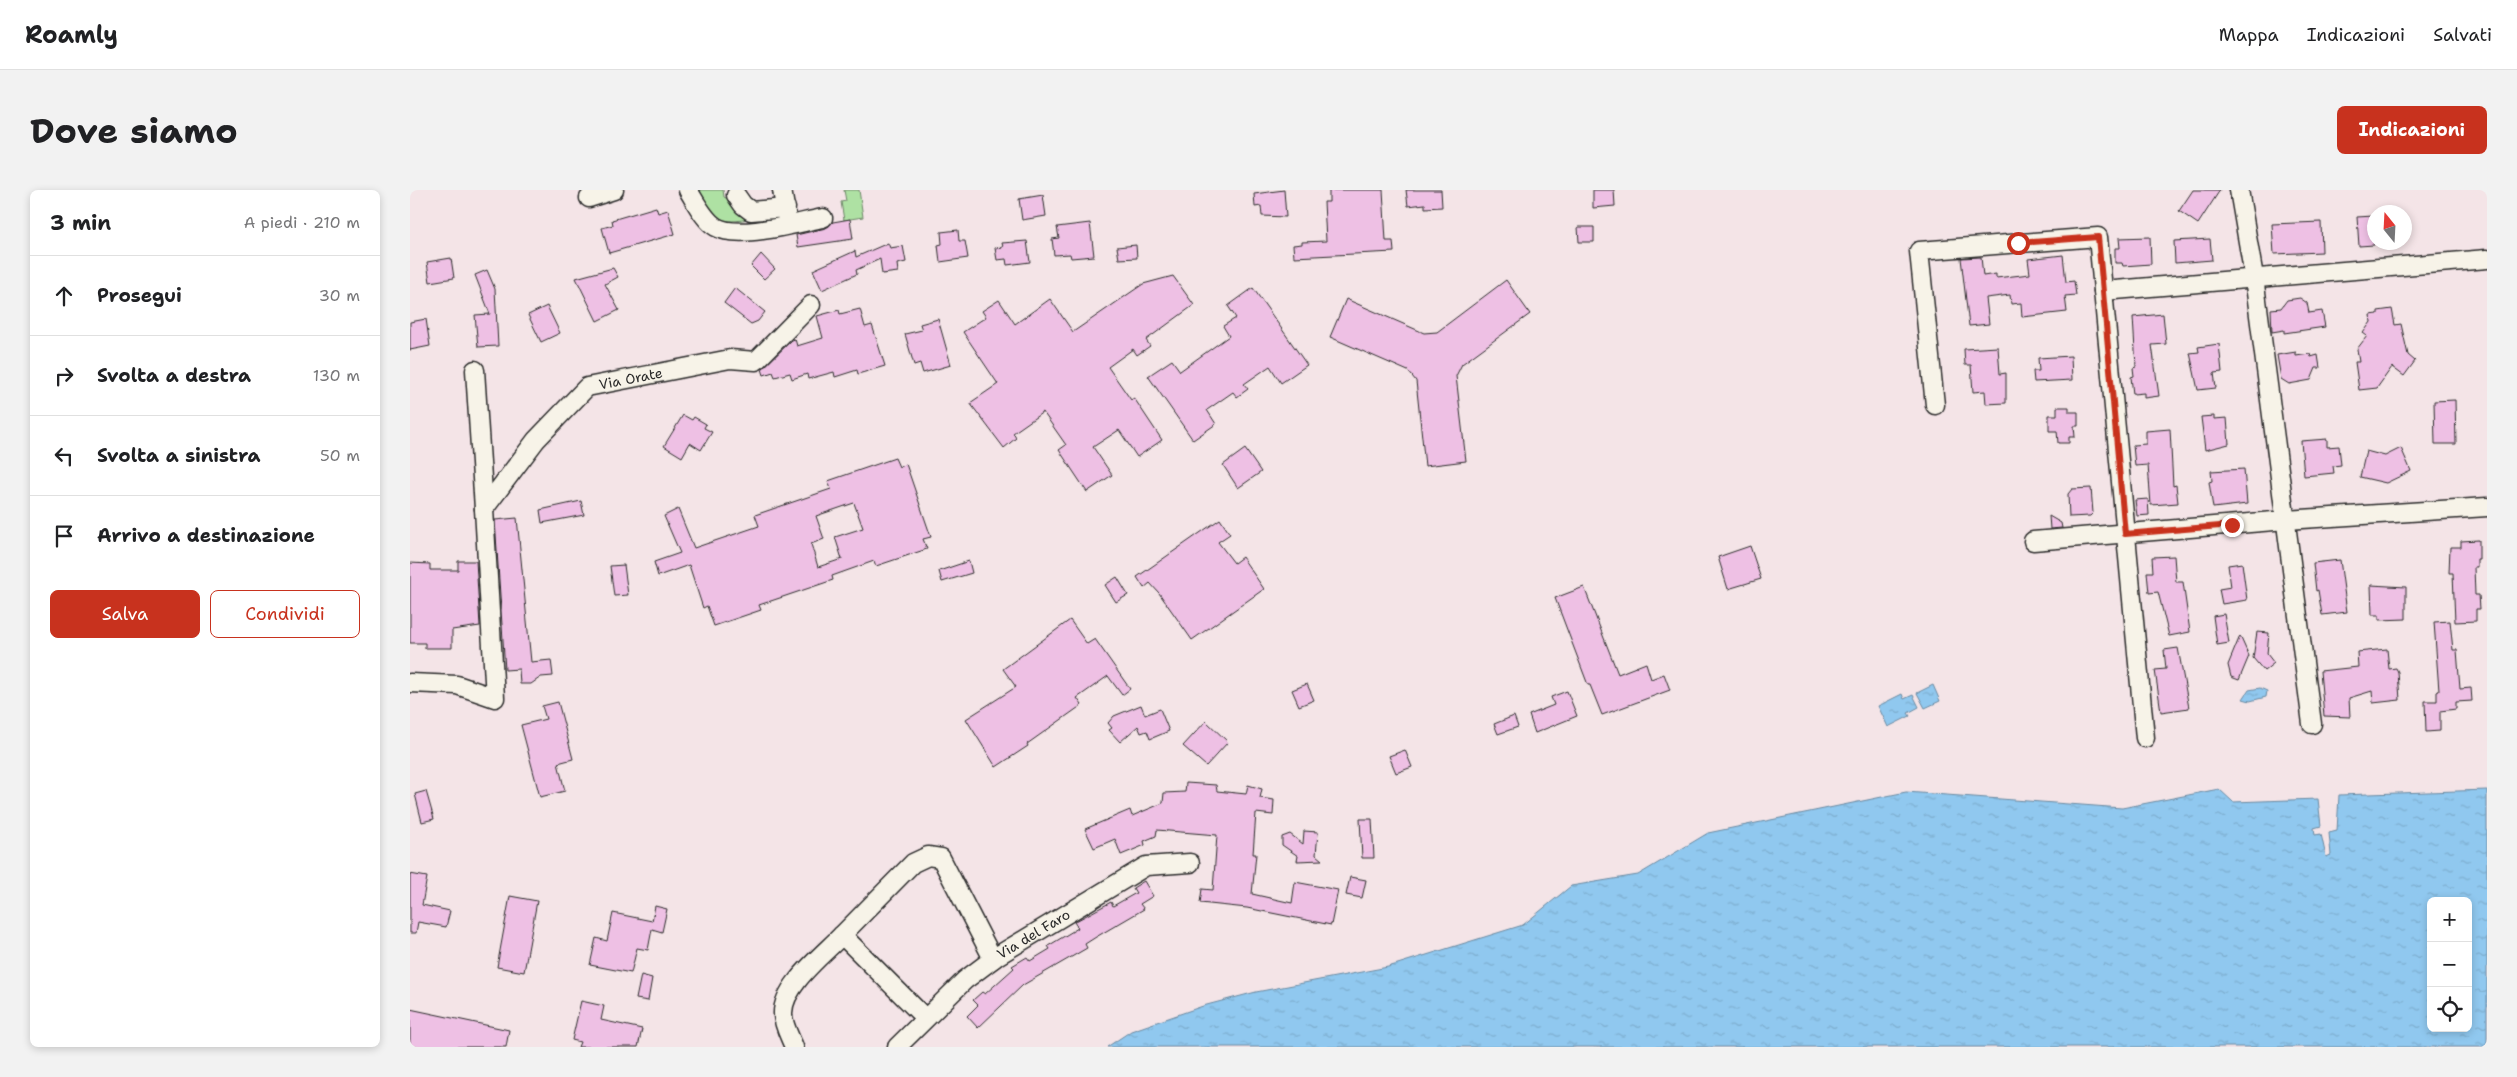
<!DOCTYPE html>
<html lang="it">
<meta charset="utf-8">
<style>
:root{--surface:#fff;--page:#f2f2f2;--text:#202124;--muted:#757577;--line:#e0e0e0;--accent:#c8321e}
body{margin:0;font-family:"Shantell Sans",sans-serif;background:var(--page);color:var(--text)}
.controls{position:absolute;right:15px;bottom:15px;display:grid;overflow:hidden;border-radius:8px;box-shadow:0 2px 8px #0003}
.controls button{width:45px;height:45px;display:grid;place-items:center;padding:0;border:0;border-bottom:1px solid var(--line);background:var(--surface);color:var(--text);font:25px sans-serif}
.compass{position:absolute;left:1957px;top:15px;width:45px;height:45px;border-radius:50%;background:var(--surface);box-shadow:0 2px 8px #0003;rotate:342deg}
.stop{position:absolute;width:15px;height:15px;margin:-11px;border:4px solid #c8321e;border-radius:50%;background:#fff}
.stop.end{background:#c8321e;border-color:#fff;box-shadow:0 1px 5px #0008}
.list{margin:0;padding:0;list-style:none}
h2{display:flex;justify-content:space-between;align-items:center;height:65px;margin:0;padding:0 20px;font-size:21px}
h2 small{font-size:16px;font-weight:400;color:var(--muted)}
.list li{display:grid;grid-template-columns:32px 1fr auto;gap:15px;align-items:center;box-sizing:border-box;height:80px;padding:0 20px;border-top:1px solid var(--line)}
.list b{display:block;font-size:19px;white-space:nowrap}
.list em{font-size:16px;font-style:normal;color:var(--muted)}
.actions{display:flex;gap:10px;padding:15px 20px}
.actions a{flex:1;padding:11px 0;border:1px solid var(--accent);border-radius:8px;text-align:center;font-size:18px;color:var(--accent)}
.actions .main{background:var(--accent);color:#fff}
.icon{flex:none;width:28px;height:28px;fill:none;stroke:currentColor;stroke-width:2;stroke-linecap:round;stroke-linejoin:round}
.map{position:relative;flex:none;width:2077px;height:857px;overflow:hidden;border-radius:8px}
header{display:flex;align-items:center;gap:30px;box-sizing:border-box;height:70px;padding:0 25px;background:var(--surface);border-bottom:1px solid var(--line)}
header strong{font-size:24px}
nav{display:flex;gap:28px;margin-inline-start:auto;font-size:18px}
.intro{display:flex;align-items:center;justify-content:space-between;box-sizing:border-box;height:120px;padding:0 30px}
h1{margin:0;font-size:35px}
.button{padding:12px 22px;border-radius:8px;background:var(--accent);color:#fff;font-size:18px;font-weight:700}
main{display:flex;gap:30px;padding:0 30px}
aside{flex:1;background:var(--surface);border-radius:8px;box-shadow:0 2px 8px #0003}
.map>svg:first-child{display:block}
.green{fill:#aee1a3;stroke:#6c8667}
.water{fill:url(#water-ripples);stroke:#6889a1;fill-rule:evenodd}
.building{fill:#eec0e4;stroke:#2b2b2b;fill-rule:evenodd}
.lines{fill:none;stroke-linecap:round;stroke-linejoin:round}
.minor-casing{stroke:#2b2b2b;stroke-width:21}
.minor{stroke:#f7f3e8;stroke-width:18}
.route{stroke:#c8321e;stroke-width:6}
.labels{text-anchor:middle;stroke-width:4.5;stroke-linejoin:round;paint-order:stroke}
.street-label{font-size:14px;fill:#2b2b2b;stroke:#f7f3e8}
</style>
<header>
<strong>Roamly</strong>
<nav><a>Mappa</a><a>Indicazioni</a><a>Salvati</a></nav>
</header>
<div class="intro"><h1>Dove siamo</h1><a class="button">Indicazioni</a></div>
<main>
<aside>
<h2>3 min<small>A piedi · 210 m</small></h2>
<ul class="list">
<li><svg class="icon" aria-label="ahead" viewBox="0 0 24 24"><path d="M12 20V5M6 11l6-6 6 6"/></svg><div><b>Prosegui</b></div><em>30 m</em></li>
<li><svg class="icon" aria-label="right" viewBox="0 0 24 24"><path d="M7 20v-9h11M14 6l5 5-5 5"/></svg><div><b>Svolta a destra</b></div><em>130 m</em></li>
<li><svg class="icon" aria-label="left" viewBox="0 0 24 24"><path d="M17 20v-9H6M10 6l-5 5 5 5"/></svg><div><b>Svolta a sinistra</b></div><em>50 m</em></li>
<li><svg class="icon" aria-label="arrive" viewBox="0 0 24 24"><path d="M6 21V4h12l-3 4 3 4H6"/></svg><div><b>Arrivo a destinazione</b></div></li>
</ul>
<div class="actions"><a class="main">Salva</a><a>Condividi</a></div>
</aside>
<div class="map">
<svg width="2077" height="857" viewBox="0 0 2077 857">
<defs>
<pattern id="water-ripples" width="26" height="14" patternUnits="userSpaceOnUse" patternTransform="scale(1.25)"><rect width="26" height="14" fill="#90c8ef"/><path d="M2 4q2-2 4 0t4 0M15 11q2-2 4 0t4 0" fill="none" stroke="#7caccd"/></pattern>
</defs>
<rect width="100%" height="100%" fill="#f4e4e7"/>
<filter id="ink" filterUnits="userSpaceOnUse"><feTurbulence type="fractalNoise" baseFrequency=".02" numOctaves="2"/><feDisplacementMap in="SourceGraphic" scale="10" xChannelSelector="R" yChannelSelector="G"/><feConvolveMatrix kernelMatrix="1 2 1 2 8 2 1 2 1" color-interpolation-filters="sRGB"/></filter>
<g filter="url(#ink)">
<g class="green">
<path d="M287,0H313L314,7L327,14L343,28C307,36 306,28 287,0Z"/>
<polygon points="434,0 449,0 453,27 434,30 431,12 436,11"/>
</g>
<g class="water">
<polygon points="1523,495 1530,511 1515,518 1507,503"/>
<polygon points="1850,498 1857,501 1856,507 1840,511 1833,509 1839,500"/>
<polygon points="1492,504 1494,509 1503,505 1509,517 1498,523 1500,526 1478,537 1468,516"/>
<path d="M1809,599L1823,612L1908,609L1911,636L1904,638L1905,645L1911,644L1916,667L1921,665L1919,643L1927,641L1929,605L2077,600V857H697L721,841L793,816L846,802L978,777L1113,735L1161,696L1228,685L1298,643L1496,602L1712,618ZM2021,711H2058V838H2021Z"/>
</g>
<g class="building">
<polygon points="874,0 876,27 852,26 851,16 845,17 844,4"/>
<polygon points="919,0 973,0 976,51 983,51 984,62 884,67 883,55 892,54 892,52 916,51 914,12 919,12"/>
<polygon points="996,0 1031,0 1032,17 1015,18 1015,14 998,16"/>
<polygon points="1183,0 1204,0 1205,16 1183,18"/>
<polygon points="1783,0 1810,0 1788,34 1769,21"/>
<polygon points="633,5 636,26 612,30 609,9"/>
<polygon points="246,17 248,23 258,20 265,44 199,63 192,38 203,35 202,30"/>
<polygon points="1964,26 1964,55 1949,56 1947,27"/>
<polygon points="440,29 443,49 388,57 386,45 416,38 423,32"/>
<polygon points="1911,32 1912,62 1864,64 1862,34"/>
<polygon points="680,33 684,66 661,68 660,64 644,65 642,49 649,48 647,37"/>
<polygon points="1168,37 1184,37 1184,52 1169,52"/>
<polygon points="548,40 549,51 555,51 558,68 530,72 528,55 532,54 531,42"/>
<polygon points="1740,47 1741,74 1713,76 1712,73 1705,73 1705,58 1710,58 1709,48"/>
<polygon points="1800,49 1802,70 1765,73 1764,51"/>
<polygon points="617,51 620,72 597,75 596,69 587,70 585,58 593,57 592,53"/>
<polygon points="478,53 480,58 493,56 496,72 487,74 488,82 472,84 470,69 446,80 447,84 412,100 403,80 445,61 446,67"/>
<polygon points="726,55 727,68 709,69 707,57"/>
<polygon points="351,64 365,79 354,89 341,76"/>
<polygon points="1653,65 1656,92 1664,91 1666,105 1655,106 1657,122 1612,127 1611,113 1601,114 1600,105 1576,108 1579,134 1559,136 1551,68 1571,67 1573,86 1586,84 1586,88 1620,84 1618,69"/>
<polygon points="41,68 44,88 20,92 17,72"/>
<polygon points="203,78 208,87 195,94 209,120 187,131 166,88"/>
<polygon points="77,80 85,99 88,156 68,157 65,125 80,124 65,85"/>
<polygon points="763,86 784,115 736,150 740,156 727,165 723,159 698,177 721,210 724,208 752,250 727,267 709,240 683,257 702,285 677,302 649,260 656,255 633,222 603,243 606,248 594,258 560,213 588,194 553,142 576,127 572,121 589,110 605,134 640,109 663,142 733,94"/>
<polygon points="1096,90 1120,124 1052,174 1046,186 1056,271 1015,276 1006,191 998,181 920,147 936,109 1014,143 1027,142"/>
<polygon points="325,98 355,122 348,131 341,134 314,113"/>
<polygon points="843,98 897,175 871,193 860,176 834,194 838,199 827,207 823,202 797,220 806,234 783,250 738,186 762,170 770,181 819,146 813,136 826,128 818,116"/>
<polygon points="1890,108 1897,113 1899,123 1912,121 1915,137 1874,143 1874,140 1862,142 1861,119 1871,118 1877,110"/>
<polygon points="137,116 150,143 131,152 118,125"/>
<polygon points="450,119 455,137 462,135 475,176 448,184 447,180 425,187 424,182 398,189 397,184 382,189 380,183 365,187 363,182 354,185 352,179 382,150 385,149 387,156 413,148 407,126 429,120 430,124"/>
<polygon points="1982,119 1985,135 1991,134 1998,165 2005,171 1994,186 1982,177 1967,198 1949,200 1945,172 1949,172 1947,159 1957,146 1953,143 1961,132 1960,125 1968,124 1968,121"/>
<polygon points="1753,124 1756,154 1742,155 1749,206 1734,208 1734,203 1723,204 1721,187 1724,186 1723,178 1726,177 1723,127"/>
<polygon points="16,129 20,156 0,160 0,132"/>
<polygon points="528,129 541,175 513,183 510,173 504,175 495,144 512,140 510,134"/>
<polygon points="1809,154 1812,182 1804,183 1806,198 1788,200 1780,163 1789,162 1788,157"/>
<polygon points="1588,157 1590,184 1596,183 1596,213 1576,214 1575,201 1563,202 1561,175 1555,175 1554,159"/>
<polygon points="1886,162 1886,166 1900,164 1901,167 1908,165 1910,178 1906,178 1901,190 1879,194 1871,189 1867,165"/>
<polygon points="1661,166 1662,190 1624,192 1623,181 1629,181 1628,168"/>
<polygon points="2045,210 2046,254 2025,254 2024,211"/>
<polygon points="1647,217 1659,217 1659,222 1668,222 1668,236 1664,236 1665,247 1659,247 1659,253 1648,253 1647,241 1639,241 1639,225 1647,225"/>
<polygon points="273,225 282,230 284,227 296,234 294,238 302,242 291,260 280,253 272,267 254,256"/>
<polygon points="1804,226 1804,229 1817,228 1819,254 1795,260 1791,227"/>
<polygon points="1760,239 1763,296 1766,295 1768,313 1741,315 1738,275 1725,276 1723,255 1736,254 1736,241"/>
<polygon points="1917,249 1917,257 1929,256 1931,275 1923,276 1924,283 1894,286 1891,251"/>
<polygon points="1991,258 2001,281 1976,293 1950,287 1956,261 1975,266"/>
<polygon points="835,259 851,282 828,298 813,275"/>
<path d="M485,268L489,277L496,274L521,347L513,349L517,359L466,376L464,371L422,386L423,390L349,415L351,420L304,436L297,416L293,418L279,375L248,386L244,372L270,363L254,326L268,319L284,358L349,336L345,325L421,299L418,291ZM444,313L453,338L425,347L432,369L408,377L401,354L414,349L406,326Z"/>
<polygon points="1834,279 1837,314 1803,318 1799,292 1802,291 1801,281"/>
<polygon points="1681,298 1683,323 1680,326 1659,327 1658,304 1662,299"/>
<polygon points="1738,309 1739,325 1727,326 1725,310"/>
<polygon points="171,311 174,325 132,333 130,320"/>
<polygon points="1639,326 1651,333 1652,338 1640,339"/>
<polygon points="107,328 121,472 141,470 143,486 131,487 121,494 110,494 109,479 95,480 85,330"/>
<polygon points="810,329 820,344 808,352 824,373 832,367 854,399 782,450 749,403 740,393 734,398 727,387"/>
<polygon points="2069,350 2069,369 2067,369 2067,377 2064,377 2065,405 2069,405 2070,419 2066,419 2066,431 2045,432 2043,383 2039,383 2040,357 2051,357 2051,351"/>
<polygon points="1340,356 1351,389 1318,399 1308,367"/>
<polygon points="1764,366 1766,392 1773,392 1780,442 1759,446 1748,402 1739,403 1737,382 1743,382 1742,367"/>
<polygon points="1930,370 1937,422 1912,425 1908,400 1906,401 1903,373"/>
<polygon points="48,371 66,371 70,436 42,440 42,458 15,458 15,453 0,453 0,373 20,374 20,380 48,380"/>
<polygon points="559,371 562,383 532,392 529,381"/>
<polygon points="1832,373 1837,410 1812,414 1809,399 1821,397 1818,375"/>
<polygon points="214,375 218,405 204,406 200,376"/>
<polygon points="707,387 718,405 706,412 695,395"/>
<polygon points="1961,395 1996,397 1996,429 1969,430 1969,425 1962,425"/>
<polygon points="1174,397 1208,484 1236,473 1241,489 1254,484 1260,500 1192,525 1180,495 1178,495 1145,408"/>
<polygon points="1814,424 1819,453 1807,455 1803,426"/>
<polygon points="660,430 677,454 685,449 720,499 712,505 698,486 667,508 672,515 617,554 618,556 586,577 556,529 606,497 593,479"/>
<polygon points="2040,431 2043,460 2047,460 2050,499 2061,498 2062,511 2046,512 2046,519 2030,521 2030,541 2016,542 2015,511 2027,511 2027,502 2029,501 2024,432"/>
<polygon points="1847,442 1859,443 1857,464 1864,473 1854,481 1843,468"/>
<polygon points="1830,446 1839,466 1829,490 1821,487 1818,475"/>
<polygon points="1768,458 1779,518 1751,522 1745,480 1756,479 1754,460"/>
<polygon points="1977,459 1979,479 1986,478 1988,482 1990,510 1963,513 1962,501 1939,508 1940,527 1914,526 1910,481 1948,477 1947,462"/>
<polygon points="897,494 904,510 889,516 882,500"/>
<polygon points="1157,501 1167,526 1125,543 1119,525 1144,515 1141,507"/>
<polygon points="148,512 163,569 148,573 155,601 130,607 111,535 136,529 132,516"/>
<polygon points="731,515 735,525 750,519 759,541 740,549 737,541 731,543 728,536 710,552 699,540 702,538 698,533 704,526"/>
<polygon points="1104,526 1108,537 1088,544 1084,534"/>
<polygon points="796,531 818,552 796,576 773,556"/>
<polygon points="995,560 1002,577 986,583 979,566"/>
<polygon points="776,593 806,595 807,601 836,604 838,595 852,599 850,608 864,610 863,625 846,623 843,664 846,664 842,704 882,713 885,692 928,700 921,735 837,718 790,713 792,699 803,700 807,645 747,640 746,646 734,651 735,655 711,665 705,649 684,658 675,639 720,620 722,626 753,613 754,603 775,602"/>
<polygon points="16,601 24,629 12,632 5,604"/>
<polygon points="950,629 962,629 964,668 952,668"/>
<polygon points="894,641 908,642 906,665 912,670 887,671 888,666 872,655 872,647 880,644 893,654"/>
<polygon points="0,684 17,687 12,715 40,721 36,737 8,732 6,743 0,743"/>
<polygon points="940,687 956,690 952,708 936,705"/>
<polygon points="734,691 743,706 730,714 734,719 686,747 675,754 677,758 613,795 568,838 557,826 568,815 563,810 572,802 575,804 604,778 602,776 617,767 620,771 640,759 638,756 668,738 664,732 701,712 703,716 726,703 723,698"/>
<polygon points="100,706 127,711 114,782 87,777"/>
<polygon points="245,716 257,719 252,742 242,739 238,760 227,758 221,783 180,775 186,748 197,751 203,723 242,731"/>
<polygon points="231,785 242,788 238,811 226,809"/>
<polygon points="171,811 194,816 191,830 232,839 228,857 168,857 170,852 162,850"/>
<polygon points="0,819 99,840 96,857 0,857"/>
</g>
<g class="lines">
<g class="minor-casing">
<g id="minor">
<path d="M278,0C285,11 294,30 306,37C329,50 386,33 413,28"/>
<polyline points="372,0 377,29"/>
<polyline points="1829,0 1844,87 1902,534"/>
<polyline points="326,5 333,15 341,21 376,18"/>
<polyline points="179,8 204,0"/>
<polyline points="1693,101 2077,69"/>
<polyline points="65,180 74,319"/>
<polyline points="1525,215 1509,61 1688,47 1735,548"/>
<polyline points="1623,351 1876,330 2077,317"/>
<path id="s1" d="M0,493L47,495L85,508L74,319L126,250L177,197L320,169L346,171L401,115"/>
<polyline points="515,828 432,745 503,673 518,666 531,668 583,769"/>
<path d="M384,857C380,847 373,835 373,824C372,796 414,764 432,745"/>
<path id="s2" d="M487,857L555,790L587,766L736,676L780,673"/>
</g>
</g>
<use href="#minor" class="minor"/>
</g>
</g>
<g class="lines" filter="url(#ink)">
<polyline class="route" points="1608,53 1688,47 1715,344 1822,335"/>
</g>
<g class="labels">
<g class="street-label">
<text dy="5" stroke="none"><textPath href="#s1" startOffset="481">Via Orate</textPath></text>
<text dy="5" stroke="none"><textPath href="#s2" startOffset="178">Via del Faro</textPath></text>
</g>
</g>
</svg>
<div class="controls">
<button>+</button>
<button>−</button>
<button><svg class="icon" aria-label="locate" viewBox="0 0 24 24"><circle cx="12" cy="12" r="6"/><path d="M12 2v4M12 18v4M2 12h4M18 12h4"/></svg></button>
</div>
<svg class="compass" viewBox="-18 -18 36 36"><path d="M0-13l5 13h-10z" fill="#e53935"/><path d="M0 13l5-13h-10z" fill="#757577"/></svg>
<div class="stop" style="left:1608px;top:53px"></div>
<div class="stop end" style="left:1822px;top:335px"></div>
</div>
</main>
